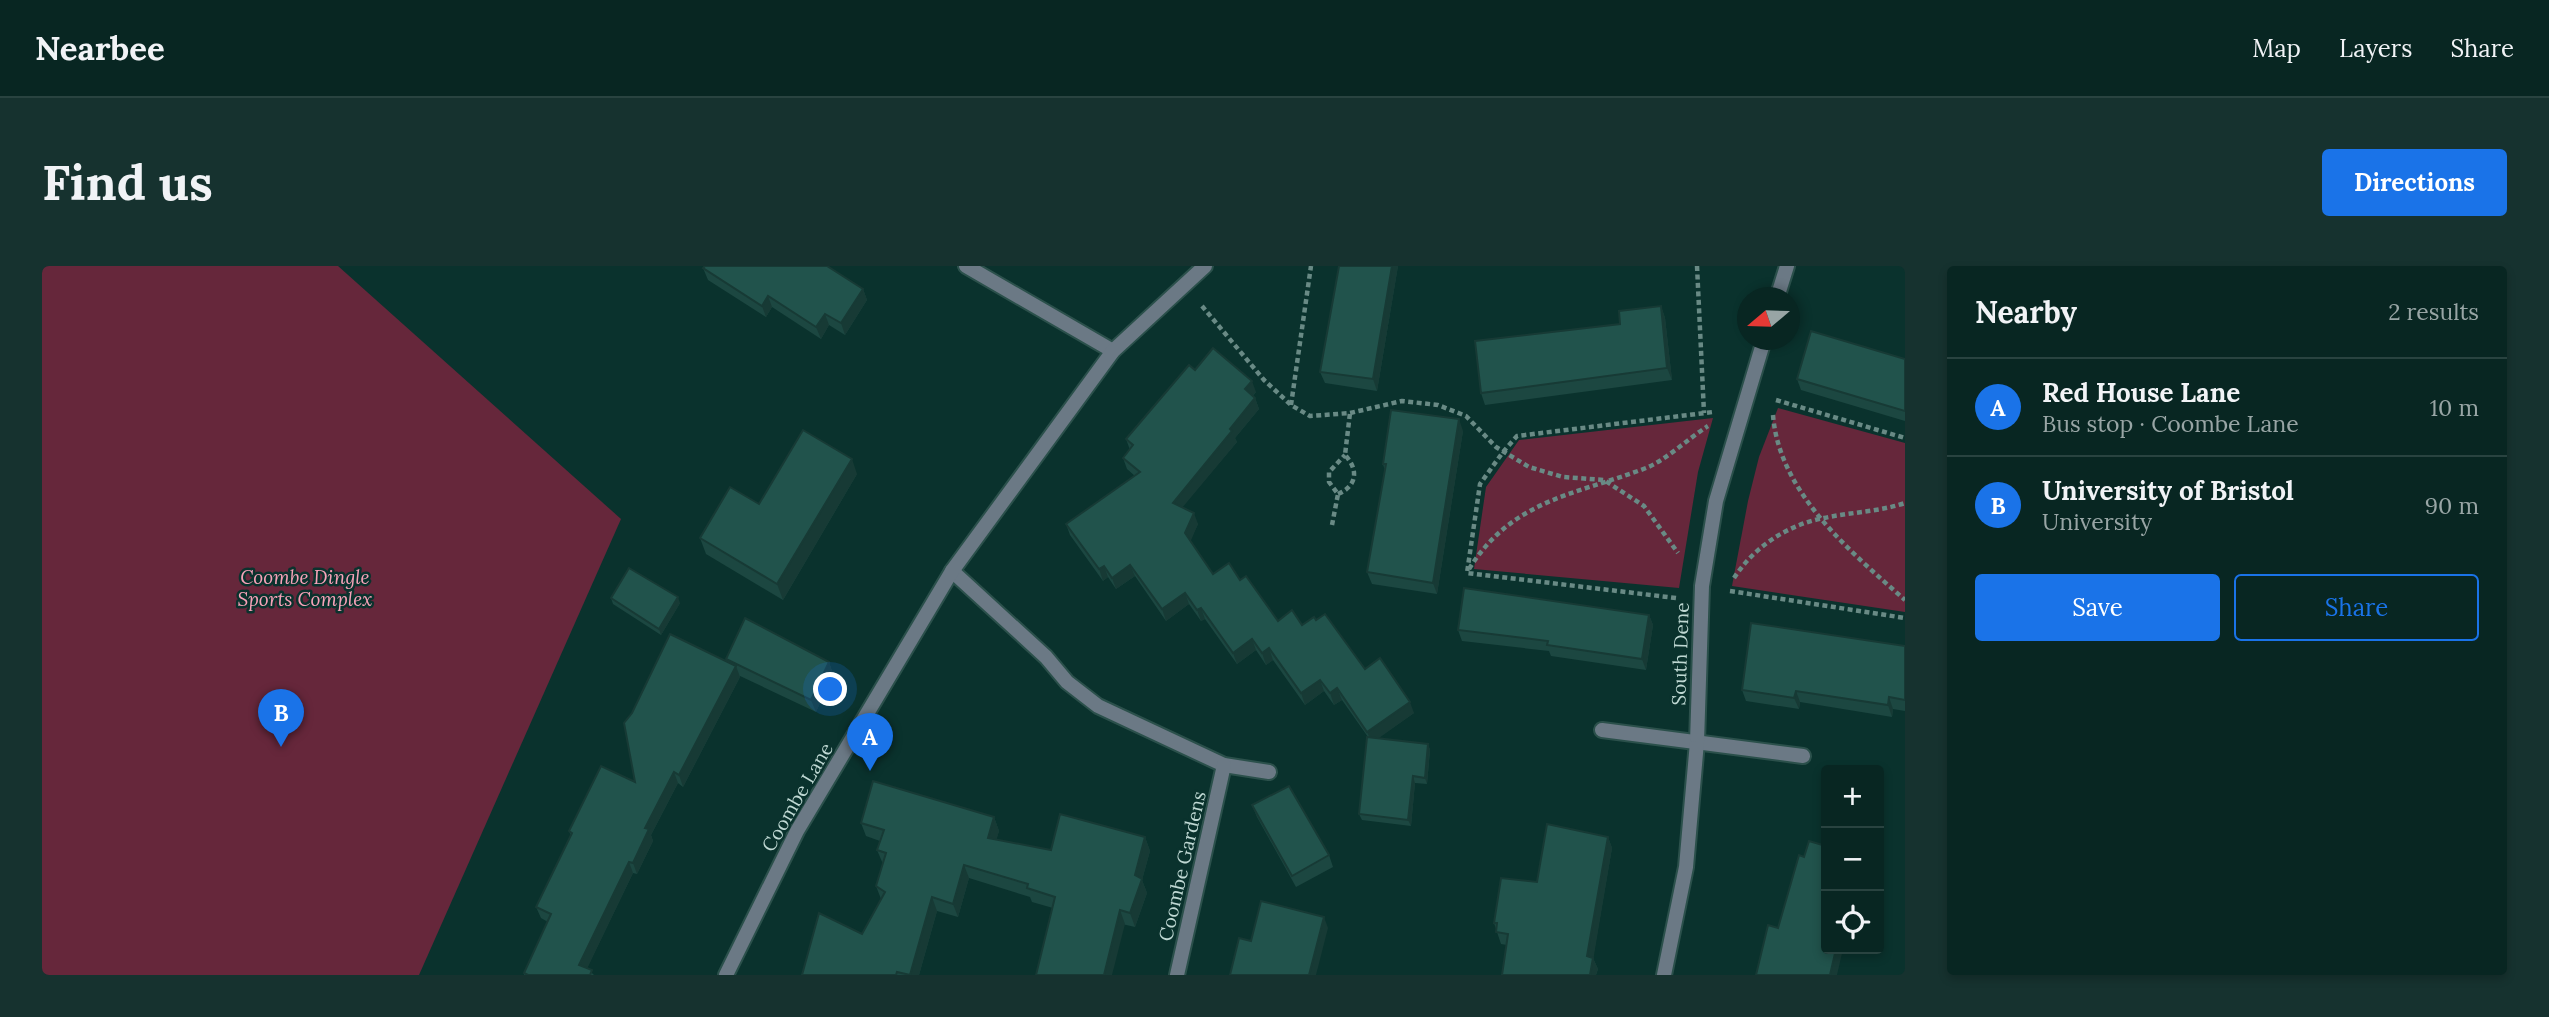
<!DOCTYPE html>
<meta charset="utf-8">
<style>
:root{--surface:#082622;--page:#16322f;--text:#f1f3f6;--muted:#98a5a5;--line:#294340;--accent:#1a73e8}
body{margin:0;font-family:Lora,serif;background:var(--page);color:var(--text)}
.controls{position:absolute;right:21px;bottom:21px;display:grid;overflow:hidden;border-radius:7px;box-shadow:0 4px 10px #0003}
.controls button{width:63px;height:63px;display:grid;place-items:center;padding:0;border:0;border-bottom:2px solid var(--line);background:var(--surface);color:var(--text);font:35px sans-serif}
.compass{position:absolute;left:1695px;top:21px;width:63px;height:63px;border-radius:50%;background:var(--surface);box-shadow:0 4px 10px #0003;rotate:251deg}
.you{position:absolute;left:789px;top:424px;width:24px;height:24px;margin:-18px;border:5px solid #fff;border-radius:50%;background:#1a73e8;box-shadow:0 0 0 10px #1a73e833}
.badge{display:grid;place-items:center;width:46px;height:46px;border-radius:50%;background:var(--accent);color:#fff;font-size:23px;font-weight:700}
.pin{position:absolute;translate:-50% -58px;filter:drop-shadow(0 2px 4px #0008)}
.pin::after{content:'';position:absolute;top:37px;width:24px;height:21px;background:inherit;clip-path:polygon(0 0,100% 0,50% 100%)}
.list{margin:0;padding:0;list-style:none}
h2{display:flex;justify-content:space-between;align-items:center;height:91px;margin:0;padding:0 28px;font-size:30px}
h2 small{font-size:23px;font-weight:400;color:var(--muted)}
.list li{display:grid;grid-template-columns:46px 1fr auto;gap:21px;align-items:center;box-sizing:border-box;height:98px;padding:0 28px;border-top:2px solid var(--line)}
.list b{display:block;font-size:26px;white-space:nowrap}
.list p{margin:0;font-size:23px;white-space:nowrap;color:var(--muted)}
.list em{font-size:23px;font-style:normal;color:var(--muted)}
.actions{display:flex;gap:14px;padding:21px 28px}
.actions a{flex:1;padding:16px 0;border:2px solid var(--accent);border-radius:7px;text-align:center;font-size:24px;color:var(--accent)}
.actions .main{background:var(--accent);color:#fff}
.icon{flex:none;width:38px;height:38px;fill:none;stroke:currentColor;stroke-width:2;stroke-linecap:round;stroke-linejoin:round}
.map{position:relative;flex:none;width:1863px;height:709px;overflow:hidden;border-radius:7px}
header{display:flex;align-items:center;gap:42px;box-sizing:border-box;height:98px;padding:0 35px;background:var(--surface);border-bottom:2px solid var(--line)}
header strong{font-size:33px}
nav{display:flex;gap:38px;margin-inline-start:auto;font-size:24px}
.intro{display:flex;align-items:center;justify-content:space-between;box-sizing:border-box;height:168px;padding:0 42px}
h1{margin:0;font-size:49px}
.button{padding:18px 32px;border-radius:7px;background:var(--accent);color:#fff;font-size:24px;font-weight:700}
main{display:flex;gap:42px;padding:0 42px}
aside{flex:1;background:var(--surface);border-radius:7px;box-shadow:0 4px 10px #0003}
.map>svg:first-child{display:block}
.green{fill:#66273b}
.lines{fill:none;stroke-linecap:round;stroke-linejoin:round}
.service-casing{stroke:#2b504b;stroke-width:18}
.minor-casing{stroke:#2b504b;stroke-width:18}
.tertiary-casing{stroke:#2b504b;stroke-width:18}
.path{stroke:#698a85;stroke-width:4.5;stroke-dasharray:5 3.5;stroke-linecap:butt}
.service{stroke:#6b7985;stroke-width:14}
.minor{stroke:#6b7985;stroke-width:14}
.tertiary{stroke:#6b7985;stroke-width:14}
.wall{fill:#1c4741}
.shaded-wall{fill:#173a35}
.building{fill:#21534c;stroke:#173a35;stroke-width:2}
.labels{text-anchor:middle;stroke-width:5;stroke-linejoin:round;paint-order:stroke}
.park-label{font-size:19px;font-style:italic;fill:#f8a2b9;stroke:#0a322d}
.street-label{font-size:19px;fill:#bfd8d3;stroke:#0a322d}
</style>
<header>
<strong>Nearbee</strong>
<nav><a>Map</a><a>Layers</a><a>Share</a></nav>
</header>
<div class="intro"><h1>Find us</h1><a class="button">Directions</a></div>
<main>
<div class="map">
<svg width="1863" height="709" viewBox="0 0 1863 709">
<rect width="100%" height="100%" fill="#0a322d"/>
<g class="green">
<polygon points="0,0 296,0 579,253 377,709 0,709"/>
<polygon points="1736,142 1863,177 1863,346 1690,320 1706,235 1717,191"/>
<polygon points="1671,152 1656,206 1637,322 1432,303 1444,221 1477,174"/>
</g>
<g class="lines">
<g class="service-casing">
<polyline id="service" points="1560,464 1761,490"/>
</g>
<g class="minor-casing">
<g id="minor">
<polyline points="924,0 1071,85"/>
<polyline points="1735,32 1745,0"/>
<polyline points="910,305 1004,391 1025,416 1056,440 1182,499 1227,506"/>
<polyline points="1135,709 1182,499"/>
<polyline points="1622,709 1644,601 1655,476 1660,320 1674,235 1722,74"/>
</g>
</g>
<g class="tertiary-casing">
<polyline id="tertiary" points="684,709 755,565 910,305 1071,85 1163,0"/>
</g>
<g class="path">
<polyline points="1655,0 1662,147"/>
<polyline points="1160,40 1222,114 1249,139 1268,150 1308,147 1360,135 1396,139 1424,150 1454,181 1487,201 1521,211 1562,214 1602,240 1636,287"/>
<polyline points="1734,134 1863,172"/>
<polyline points="1249,139 1269,0"/>
<path d="M1731,149C1737,227 1809,286 1863,334"/>
<path d="M1296,228C1315,220 1317,204 1303,189L1308,147"/>
<polyline points="1290,259 1296,228 1287,216 1287,206 1303,189"/>
<path d="M1427,303C1471,233 1533,229 1604,202C1624,194 1647,172 1666,160"/>
<path d="M1692,312C1712,281 1745,259 1782,252C1809,246 1836,246 1863,237"/>
<polyline points="1688,325 1863,352"/>
<polyline points="1634,332 1425,307 1438,218 1461,186 1475,170 1671,146"/>
</g>
<use href="#service" class="service"/>
<use href="#minor" class="minor"/>
<use href="#tertiary" class="tertiary"/>
</g>
<g class="wall">
<polygon points="1297,0 1356,0 1335,125 1283,117 1278,106"/>
<polygon points="661,2 821,23 825,34 803,69 787,59 779,73 730,41 724,51 666,14"/>
<polygon points="1619,40 1623,52 1630,114 1443,139 1439,127 1578,58"/>
<polygon points="1863,93 1863,155 1759,124 1755,113"/>
<polygon points="1153,104 1214,126 1211,130 1213,132 1217,143 1193,172 1195,176 1140,241 1156,258 1148,275 1171,308 1198,314 1236,355 1260,359 1274,354 1323,403 1372,447 1336,472 1386,478 1388,484 1385,518 1373,517 1369,560 1320,554 1317,548 1326,471 1300,434 1292,439 1282,425 1263,439 1231,394 1224,399 1214,384 1195,398 1163,353 1159,355 1147,338 1124,355 1093,310 1074,323 1066,311 1061,315 1028,269 1024,258 1093,210 1085,203 1081,192 1088,184 1084,173"/>
<polygon points="1421,165 1395,328 1330,318 1325,306 1343,205 1341,198"/>
<polygon points="815,208 741,334 664,288 658,272"/>
<polygon points="569,332 638,337 619,369 571,338"/>
<polygon points="1607,349 1611,359 1604,404 1509,390 1507,385 1420,375 1416,364"/>
<polygon points="1863,380 1863,445 1851,443 1850,451 1758,436 1757,443 1704,435 1700,424"/>
<polygon points="684,393 787,396 791,408 774,446 698,410 698,411 641,521 636,517 609,569 611,575 595,608 591,607 545,702 552,709 482,709 482,707 506,656 499,652 494,641 529,570 527,565 593,516 684,395"/>
<polygon points="1210,539 1287,589 1291,601 1254,621 1215,551"/>
<polygon points="952,551 957,565 954,574 1009,584 1103,571 1108,585 1100,614 1105,627 1093,661 1011,642 990,636 988,631 927,612 916,651 895,645 877,709 760,709 820,668 839,633 834,620 841,598 835,584 838,575 824,570 819,557"/>
<polygon points="1566,571 1570,582 1551,692 1556,703 1554,709 1460,709 1465,679 1459,678 1452,657 1495,616"/>
</g>
<g class="shaded-wall">
<polygon points="1350,0 1356,0 1335,125 1331,113"/>
<polygon points="821,23 825,34 803,69 799,57"/>
<polygon points="726,30 730,41 724,51 720,40"/>
<polygon points="1619,40 1623,52 1630,114 1625,102"/>
<polygon points="783,48 787,59 779,73 774,61"/>
<polygon points="1210,115 1214,126 1207,134 1203,123"/>
<polygon points="1213,132 1217,143 1193,172 1195,176 1135,248 1131,237 1188,163"/>
<polygon points="1417,153 1421,165 1395,328 1391,317"/>
<polygon points="810,193 815,208 741,334 735,318"/>
<polygon points="1152,247 1156,258 1147,279 1143,267"/>
<polygon points="1088,299 1093,310 1074,323 1070,312"/>
<polygon points="1062,300 1066,311 1061,315 1057,303"/>
<polygon points="1143,327 1147,338 1124,355 1120,343"/>
<polygon points="636,331 638,337 619,369 617,363"/>
<polygon points="1159,342 1163,353 1159,355 1155,344"/>
<polygon points="1607,349 1611,359 1604,404 1600,393"/>
<polygon points="1210,373 1214,384 1195,398 1191,387"/>
<polygon points="1227,382 1231,394 1224,399 1220,387"/>
<polygon points="787,396 791,408 774,446 769,434"/>
<polygon points="694,400 698,411 641,521 637,509"/>
<polygon points="1278,414 1282,425 1263,439 1259,427"/>
<polygon points="1295,422 1300,434 1292,439 1288,427"/>
<polygon points="1754,425 1758,436 1757,443 1752,432"/>
<polygon points="1847,431 1851,443 1850,451 1846,439"/>
<polygon points="1368,436 1372,447 1330,477 1325,466"/>
<polygon points="1386,478 1388,484 1385,518 1383,512"/>
<polygon points="632,506 636,517 609,569 611,575 595,608 591,597 603,562"/>
<polygon points="1371,510 1373,517 1369,560 1366,554"/>
<polygon points="952,551 957,565 951,586 946,572"/>
<polygon points="1103,571 1108,585 1100,614 1105,627 1093,661 1088,647 1093,609"/>
<polygon points="1566,571 1570,582 1551,695 1551,692 1556,703 1554,709 1548,709 1545,690"/>
<polygon points="587,596 591,607 542,709 537,699"/>
<polygon points="922,599 927,612 916,651 911,638"/>
<polygon points="890,631 895,645 877,709 868,709"/>
<polygon points="1078,644 1083,658 1070,709 1062,709"/>
<polygon points="1282,651 1286,662 1274,709 1267,709"/>
<polygon points="1794,683 1801,683 1795,709 1788,709"/>
</g>
<g class="building">
<polygon points="663,0 785,0 821,23 799,57 783,48 774,61 726,30 720,40 661,2"/>
<polygon points="1297,0 1350,0 1331,113 1278,106"/>
<polygon points="1619,40 1625,102 1439,127 1433,75 1578,58 1577,45"/>
<polygon points="1769,65 1863,93 1863,145 1755,113"/>
<polygon points="1171,82 1210,115 1203,123 1213,132 1188,163 1190,165 1131,237 1152,247 1143,267 1171,308 1187,297 1198,314 1204,310 1236,355 1250,344 1260,359 1272,351 1274,354 1283,348 1323,403 1338,392 1368,436 1325,466 1295,422 1288,427 1278,414 1259,427 1227,382 1220,387 1210,373 1191,387 1159,342 1155,344 1143,327 1120,343 1088,299 1070,312 1062,300 1057,303 1024,258 1098,206 1081,192 1091,179 1084,173 1147,99 1153,104"/>
<polygon points="1349,144 1417,153 1391,317 1325,306 1344,198 1341,198"/>
<polygon points="761,164 810,193 735,318 658,272 688,221 717,238"/>
<polygon points="587,302 636,331 617,363 569,332"/>
<polygon points="1422,322 1607,349 1600,393 1505,379 1506,375 1416,364"/>
<polygon points="703,352 787,396 769,434 684,393"/>
<polygon points="1709,357 1863,380 1863,434 1847,431 1846,439 1754,425 1752,432 1700,424"/>
<polygon points="628,368 694,400 637,509 632,506 603,562 607,563 591,597 587,596 537,699 550,704 548,709 486,709 482,707 509,648 494,641 530,567 527,565 559,500 593,516 582,457 590,447"/>
<polygon points="1325,471 1386,478 1383,512 1371,510 1366,554 1317,548"/>
<polygon points="831,515 952,551 946,572 1009,584 1018,548 1103,571 1093,609 1100,613 1088,647 1078,644 1062,709 994,709 1013,631 985,622 986,618 922,599 911,638 890,631 868,709 855,706 854,709 760,709 777,647 820,668 843,626 834,620 844,587 835,584 842,564 819,557"/>
<polygon points="1247,520 1287,589 1250,610 1210,539"/>
<polygon points="1505,558 1566,571 1545,690 1551,692 1548,709 1460,709 1466,668 1454,666 1455,657 1452,657 1459,612 1495,616"/>
<polygon points="1767,575 1784,580 1784,683 1794,683 1788,709 1714,709 1726,659 1736,662 1757,589 1762,591"/>
<polygon points="1219,635 1282,651 1267,709 1188,709 1197,672 1209,675"/>
</g>
<g class="labels">
<g class="park-label">
<text x="263" y="318">Coombe Dingle<tspan x="263" dy="22">Sports Complex</tspan></text>
</g>
<g class="street-label">
<text transform="translate(1638 388) rotate(-88)" y="7">South Dene</text>
<text transform="translate(755 531) rotate(-60)" y="7">Coombe Lane</text>
<text transform="translate(1140 600) rotate(-77)" y="7">Coombe Gardens</text>
</g>
</g>
</svg>
<div class="controls">
<button>+</button>
<button>−</button>
<button><svg class="icon" aria-label="locate" viewBox="0 0 24 24"><circle cx="12" cy="12" r="6"/><path d="M12 2v4M12 18v4M2 12h4M18 12h4"/></svg></button>
</div>
<svg class="compass" viewBox="-18 -18 36 36"><path d="M0-13l5 13h-10z" fill="#e53935"/><path d="M0 13l5-13h-10z" fill="#98a5a5"/></svg>
<div class="you"></div>
<div class="pin badge" style="left:828px;top:505px">A</div>
<div class="pin badge" style="left:239px;top:481px">B</div>
</div>
<aside>
<h2>Nearby<small>2 results</small></h2>
<ul class="list">
<li><span class="badge">A</span><div><b>Red House Lane</b><p>Bus stop · Coombe Lane</p></div><em>10 m</em></li>
<li><span class="badge">B</span><div><b>University of Bristol</b><p>University</p></div><em>90 m</em></li>
</ul>
<div class="actions"><a class="main">Save</a><a>Share</a></div>
</aside>
</main>
